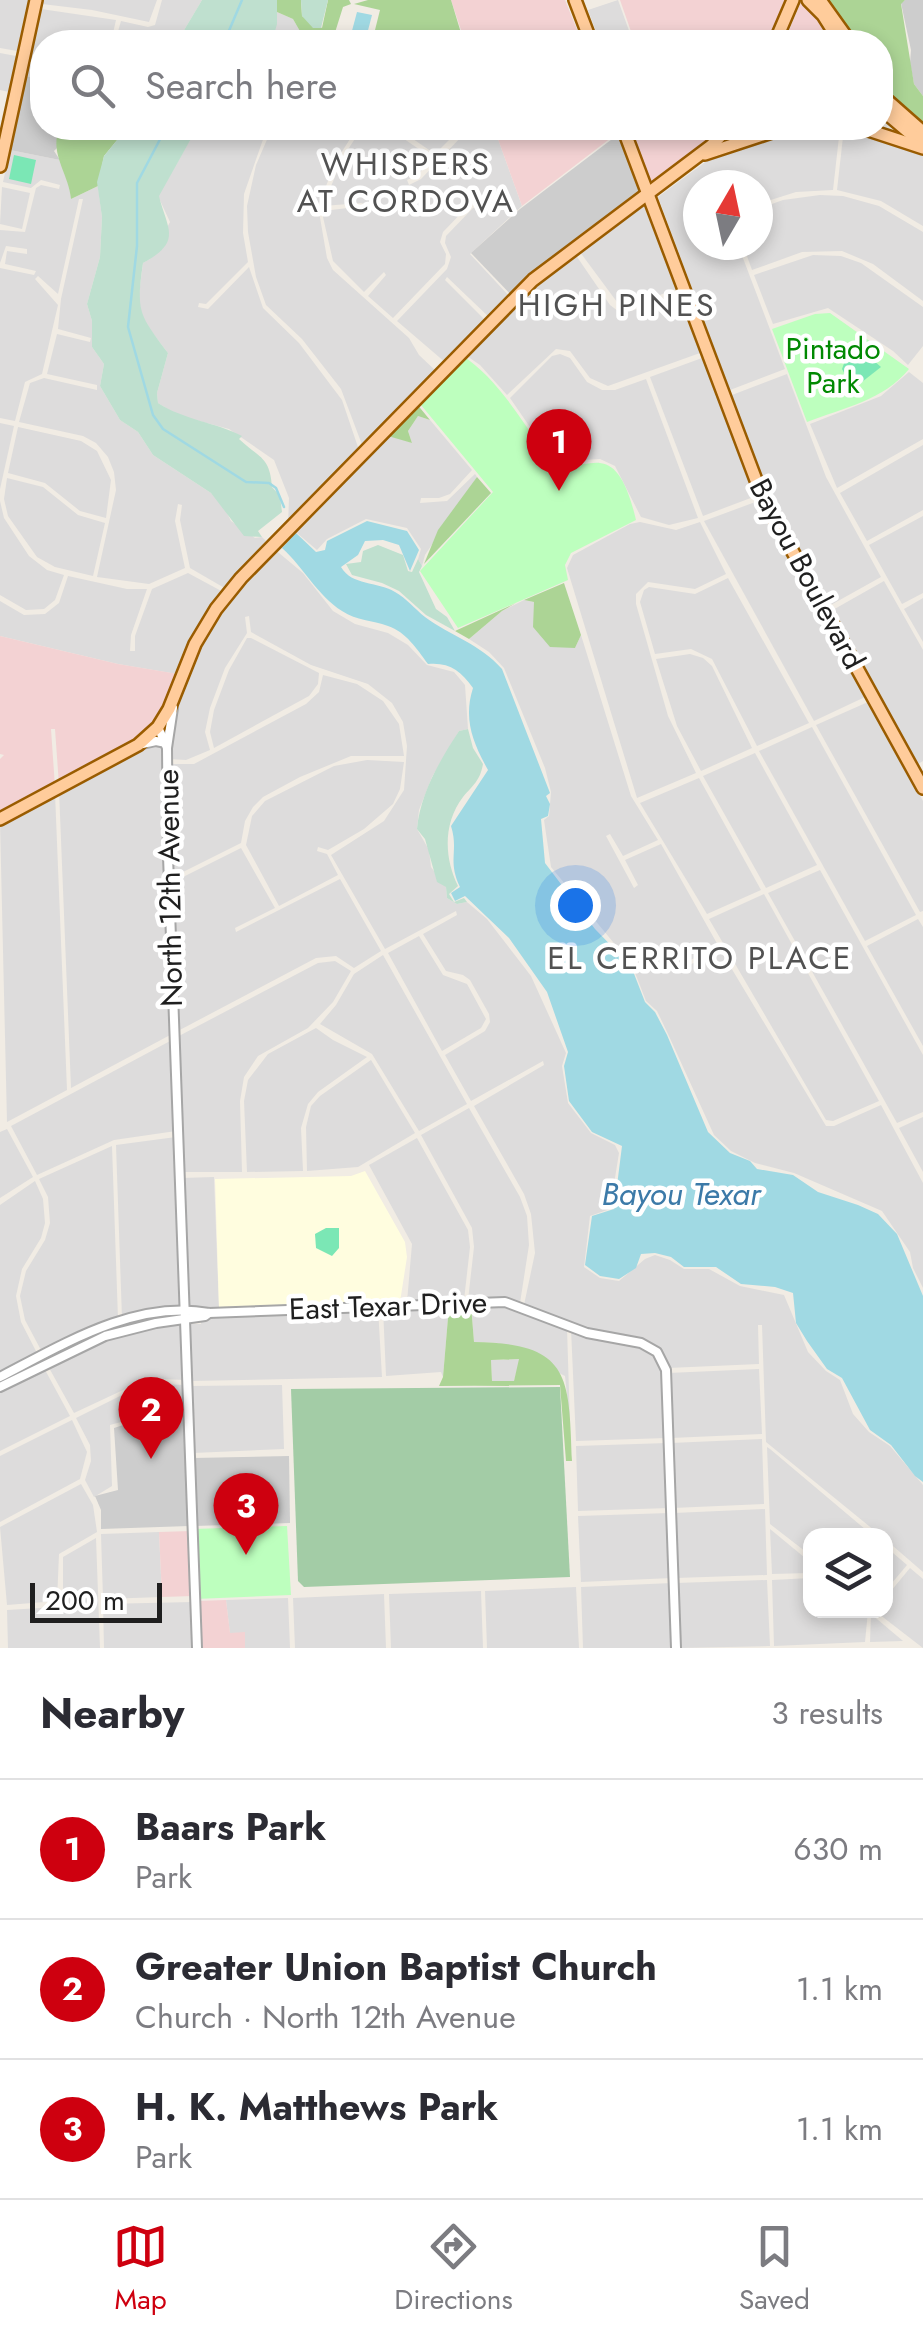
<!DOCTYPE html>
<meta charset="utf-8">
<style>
:root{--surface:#fff;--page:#f2f2f3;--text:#2b2b33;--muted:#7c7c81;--line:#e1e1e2;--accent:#ce000f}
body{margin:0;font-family:Jost,sans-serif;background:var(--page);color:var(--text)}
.controls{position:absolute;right:30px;bottom:30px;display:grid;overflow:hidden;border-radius:20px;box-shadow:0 5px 15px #0003}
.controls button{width:90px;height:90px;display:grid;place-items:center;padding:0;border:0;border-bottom:2px solid var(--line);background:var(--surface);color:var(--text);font:50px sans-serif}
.compass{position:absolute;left:683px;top:170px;width:90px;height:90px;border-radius:50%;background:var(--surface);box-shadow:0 5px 15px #0003;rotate:9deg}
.scale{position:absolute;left:30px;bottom:25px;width:132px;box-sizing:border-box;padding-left:10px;border:5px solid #1f1f1f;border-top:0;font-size:28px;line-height:35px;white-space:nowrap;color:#1f1f1f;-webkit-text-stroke:8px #fff;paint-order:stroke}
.you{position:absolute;left:575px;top:905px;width:35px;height:35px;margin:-25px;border:8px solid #fff;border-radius:50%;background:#1a73e8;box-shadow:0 0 0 15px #1a73e833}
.badge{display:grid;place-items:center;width:65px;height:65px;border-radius:50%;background:var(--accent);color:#fff;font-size:32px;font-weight:700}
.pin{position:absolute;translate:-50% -82px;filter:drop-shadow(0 2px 5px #0008)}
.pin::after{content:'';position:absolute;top:52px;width:35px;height:30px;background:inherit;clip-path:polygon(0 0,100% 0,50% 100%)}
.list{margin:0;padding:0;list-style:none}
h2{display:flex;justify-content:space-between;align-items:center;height:130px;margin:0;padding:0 40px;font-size:42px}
h2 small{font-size:32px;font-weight:400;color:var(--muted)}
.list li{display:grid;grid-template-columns:65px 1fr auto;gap:30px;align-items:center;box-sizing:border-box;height:140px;padding:0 40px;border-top:2px solid var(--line)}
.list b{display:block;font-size:38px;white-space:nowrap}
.list p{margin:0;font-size:32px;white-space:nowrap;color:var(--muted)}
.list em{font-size:32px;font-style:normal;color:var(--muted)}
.icon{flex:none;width:55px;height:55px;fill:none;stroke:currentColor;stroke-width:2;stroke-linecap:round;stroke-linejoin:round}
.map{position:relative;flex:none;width:923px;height:1648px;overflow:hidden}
.search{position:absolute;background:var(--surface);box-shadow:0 5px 15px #0003;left:30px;right:30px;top:30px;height:110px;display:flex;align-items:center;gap:25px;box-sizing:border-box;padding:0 35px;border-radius:40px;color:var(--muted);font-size:38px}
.sheet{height:550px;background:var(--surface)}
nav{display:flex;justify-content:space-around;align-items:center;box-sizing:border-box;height:140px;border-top:2px solid var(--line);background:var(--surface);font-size:28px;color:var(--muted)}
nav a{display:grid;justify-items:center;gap:5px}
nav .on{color:var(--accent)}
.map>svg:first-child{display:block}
.residential{fill:#dddcdc}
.commercial{fill:#f3d2d3}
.education{fill:#fffddf}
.religious{fill:#cdcdcd}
.forest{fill:#acd495;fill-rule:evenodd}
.wetland{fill:#bfe0cf}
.cemetery{fill:#a3cca6}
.park{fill:#bdffbe}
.pitch{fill:#7be7b5}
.water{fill:#a0d9e3}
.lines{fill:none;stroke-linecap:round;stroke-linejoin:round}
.stream{stroke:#a0d9e3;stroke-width:2.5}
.minor-casing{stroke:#a6a6a6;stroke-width:12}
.major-casing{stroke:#9a5c00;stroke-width:16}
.minor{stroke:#fff;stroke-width:8}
.major{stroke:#ffcc9b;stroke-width:11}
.labels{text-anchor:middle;stroke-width:9;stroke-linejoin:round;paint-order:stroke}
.park-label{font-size:30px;fill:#018902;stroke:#fff}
.street-label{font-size:30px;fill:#1f1f1f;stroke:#fff}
.neighbourhood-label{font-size:32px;letter-spacing:2.5px;fill:#525252;stroke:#fff}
.water-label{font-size:32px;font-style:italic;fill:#3c7aa8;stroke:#fff}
</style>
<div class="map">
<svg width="923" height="1648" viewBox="0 0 923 1648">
<rect width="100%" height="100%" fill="#f1ece4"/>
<g class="residential">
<polygon points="0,0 28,0 17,51 0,48"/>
<polygon points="43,0 157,0 149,22 92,10 42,4"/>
<polygon points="162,0 202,0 177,42 115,42 121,21 148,27 155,25"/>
<polygon points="618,0 632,39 627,42 600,42 588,10"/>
<polygon points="41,9 116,20 111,42 42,42 42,80 26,76"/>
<polygon points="277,12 293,19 301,33 312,42 272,42"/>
<polygon points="0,53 16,56 9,92 0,90"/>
<polygon points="197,128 267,128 244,194 243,233 248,262 206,304 199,303 198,307 208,309 249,267 263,308 299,343 342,400 360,453 288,526 289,498 274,460 229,429 177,415 158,403 157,393 168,353 144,322 138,302 143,263 150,259 170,222 158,196"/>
<polygon points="272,128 357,128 336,161 318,206 327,258 333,270 409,338 419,355 437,372 364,450 341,389 302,339 266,305 256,277 248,232 247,206 256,165"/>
<polygon points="362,128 388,128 432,158 418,175 407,180 409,185 421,179 462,136 465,128 494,128 522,206 470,254 511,298 491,319 447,277 445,280 487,322 446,363 397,321 447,269 451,257 445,243 446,236 473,208 482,206 484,199 479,194 472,195 470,204 443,232 440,242 446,254 445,264 393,318 368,296 386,275 384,272 364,292 333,261 323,217 323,211 356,207 368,210 369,205 361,203 323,206 343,157"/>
<polygon points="397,128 461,128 435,154"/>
<polygon points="804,128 840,128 833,190 796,192 758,204 758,185 698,185 698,245 738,245 785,369 730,390 658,197 716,154 776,132"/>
<polygon points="844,128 859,130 923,151 923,226 881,201 837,190"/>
<polygon points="10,150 60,160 70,181 71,199 98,186 102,217 100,257 87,304 92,321 92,347 104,364 100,386 120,420 138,432 153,455 211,493 222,503 231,521 255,538 262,537 270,545 228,590 190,568 180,520 182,505 178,504 175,521 185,568 149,584 97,577 116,490 114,472 108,457 96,443 83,436 19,422 30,383 44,378 97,390 97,385 47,374 57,334 90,342 91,338 58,329 61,299 83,199 79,199 58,294 38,276 35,279 58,305 42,374 25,382 15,421 0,418 0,268 34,275 36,271 5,264 7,251 27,254 27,249 6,246 0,263 0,230 25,232 36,188 41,185 59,189 60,185 41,180 31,188 3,182"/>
<polygon points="2,187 30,193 22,229 0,224"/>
<polygon points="820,195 843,196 879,206 923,232 923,301 873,264 842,251 802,252 752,270 743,245 758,245 758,209 783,200"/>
<polygon points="642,201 676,289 630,306 620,306 577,248"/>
<polygon points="573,251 610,305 618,311 631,311 677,294 700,353 608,386 590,378 570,351 556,349 507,395 480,365 464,354 534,282"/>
<polygon points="813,255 841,256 861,263 923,307 923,346 908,365 893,351 828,308 773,324 754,275"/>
<polygon points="560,354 570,358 587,382 602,390 615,390 646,379 698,518 669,525 641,517 615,466 600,459 564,461 545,449 510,398 552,356"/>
<polygon points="702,358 756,496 703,516 650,377"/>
<polygon points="909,372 923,383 923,439 837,488 810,424 881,396"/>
<polygon points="787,374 826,477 881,577 829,606 763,484 732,395"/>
<polygon points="418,416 430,420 472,470 450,494 439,498 421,498 420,503 447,501 475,474 477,477 425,555 422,566 418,559 421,549 407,528 366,519 327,539 317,550 297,533 292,534 290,530 386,433 412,443 408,431"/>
<polygon points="0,423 14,426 0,489"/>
<polygon points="18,427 81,441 97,451 111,480 106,518 80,511 45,483 8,473"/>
<polygon points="923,445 923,510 867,541 840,493"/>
<polygon points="7,478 43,487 78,515 105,523 93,576 55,567 37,557 8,516 4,499"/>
<polygon points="0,501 4,518 29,556 47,570 64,575 55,600 44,609 26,610 0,595"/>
<polygon points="758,501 865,697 814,721 704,521"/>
<polygon points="923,516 923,593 902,604 869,545"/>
<polygon points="640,522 676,530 700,522 726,574 695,589 648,582 636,594 636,604 668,716 696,773 637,798 567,568 573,555 630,524"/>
<polygon points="273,548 303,573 333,611 355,624 388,633 408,645 427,665 454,672 465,685 468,729 459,731 432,777 419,810 417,829 429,850 431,867 446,887 447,898 457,904 467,902 487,919 531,976 566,1053 562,1066 568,1103 591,1133 615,1145 619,1153 610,1209 590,1216 584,1267 600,1278 619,1281 645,1259 655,1255 670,1260 684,1269 709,1269 740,1286 784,1295 808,1352 826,1371 840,1380 853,1414 869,1432 890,1446 923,1485 923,1572 886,1540 886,1536 880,1535 766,1442 762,1325 758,1325 759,1364 668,1368 660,1350 588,1330 524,1305 535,1253 531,1214 524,1194 474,1106 544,1065 543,1061 471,1101 445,1055 485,1031 490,1022 489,1014 470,980 463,975 446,971 423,934 457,915 456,911 385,949 331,855 384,821 404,790 407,746 403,722 392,703 368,684 311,665 251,632 249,616 245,617 247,633 225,668 210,708 205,732 210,750 186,760 169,759 175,698 210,622"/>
<polygon points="188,573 225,593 171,698 177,674 118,664 0,636 0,601 24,615 45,614 59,603 68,576 127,589 147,589 131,635 130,651 135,651 135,636 152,589"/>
<polygon points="728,578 809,723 757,746 712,659 691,649 655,654 640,602 644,590 649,587 695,594"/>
<polygon points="884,581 923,650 923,761 918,764 831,611"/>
<polygon points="923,598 923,642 904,609"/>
<polygon points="524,600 534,602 575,648 581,635 631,796 658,840 623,856 610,834 606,836 634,888 638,885 625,860 661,844 719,947 679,965 680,969 721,951 826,1126 834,1126 881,1105 923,1183 923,1288 913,1268 910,1252 882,1211 794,1173 755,1163 731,1151 714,1135 668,1034 657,1011 646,1001 632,965 551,867 544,820 549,816 551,792 545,768 504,668 489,652 469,639 502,611"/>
<polygon points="247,638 251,638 319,673 318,684 309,696 214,748 210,732 214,710 229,670"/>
<polygon points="690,654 703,658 712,666 752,748 701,771 677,726 656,659"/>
<polygon points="323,675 357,684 383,701 399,724 404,756 351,756 300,777 263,797 253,807 245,821 241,843 171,878 169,764 194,764 306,704 319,692"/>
<polygon points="868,702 923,801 923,911 920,912 816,725"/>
<polygon points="812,727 916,915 865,941 759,751"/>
<polygon points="157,744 164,745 172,1034 71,1088 59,790 139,748"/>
<polygon points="755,753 817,865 766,888 703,776"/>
<polygon points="367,760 404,762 400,789 393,804 364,829 328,850 318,847 317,851 327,854 338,875 279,906 246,845 252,816 265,801 334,766"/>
<polygon points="699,778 761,890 707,914 640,803"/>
<polygon points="55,793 67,1090 7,1122 0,822"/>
<polygon points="241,848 275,908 235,928 236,932 340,879 381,951 354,968 336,956 316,958 176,1032 171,883"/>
<polygon points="820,870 923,1055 923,1112 897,1123 768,893"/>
<polygon points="764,894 879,1101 833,1121 826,1120 709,919"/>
<polygon points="918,919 923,927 923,1046 867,946"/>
<polygon points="419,936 443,975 467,984 486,1019 481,1028 442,1051 388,953"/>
<polygon points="383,955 467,1104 419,1131 372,1054 320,1024 336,1005 354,974"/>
<polygon points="335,961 351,971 333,1002 308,1028 258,1056 244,1077 240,1101 242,1172 182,1172 177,1037 318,963"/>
<polygon points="316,1028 333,1040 367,1057 318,1092 308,1104 301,1128 303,1171 247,1172 244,1101 248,1080 268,1054"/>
<polygon points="172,1040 176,1131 114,1140 37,1175 11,1126"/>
<polygon points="371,1060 415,1133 358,1167 307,1171 306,1127 311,1106 320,1096"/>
<polygon points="469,1108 520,1197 527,1216 529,1245 520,1303 505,1299 468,1300 474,1247 472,1228 421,1135"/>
<polygon points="923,1117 923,1172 899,1128"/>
<polygon points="7,1129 33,1177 0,1198 0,1132"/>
<polygon points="176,1137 182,1308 122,1318 116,1145"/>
<polygon points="417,1138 468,1230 470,1247 464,1300 407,1302 412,1244 369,1165"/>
<polygon points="112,1146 118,1319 42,1352 25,1320 20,1296 26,1271 45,1240 50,1223 48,1197 39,1179"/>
<polygon points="214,1177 219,1309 187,1308 182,1178"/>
<polygon points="35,1181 43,1199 45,1223 41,1238 22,1269 16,1296 21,1322 38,1355 0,1375 0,1205"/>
<polygon points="505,1304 567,1328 570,1424 565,1376 498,1343 474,1342 471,1305"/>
<polygon points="449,1306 443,1377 441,1372 386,1376 383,1308"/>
<polygon points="378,1308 382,1377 190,1381 187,1324 201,1324 201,1319 211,1315"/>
<polygon points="166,1324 183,1324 185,1380 162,1379 136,1384 74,1413 48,1366 74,1351 124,1333"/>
<polygon points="571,1329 635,1344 655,1354 664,1371 666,1438 576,1441"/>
<polygon points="520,1359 514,1381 492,1381 491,1360"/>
<polygon points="44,1368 70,1416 0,1451 0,1391"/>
<polygon points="759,1369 762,1434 671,1438 668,1373"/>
<polygon points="162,1384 185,1385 186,1411 157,1412 110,1425 112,1486 94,1497 85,1480 91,1461 90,1445 76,1418 124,1394"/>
<polygon points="282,1385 284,1449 193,1453 190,1386"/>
<polygon points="72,1420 87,1452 80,1479 0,1522 0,1456"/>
<polygon points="762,1439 764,1504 673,1508 671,1443"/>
<polygon points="667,1443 669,1508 578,1511 576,1446"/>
<polygon points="767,1447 770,1449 872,1535 810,1536 810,1555 770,1524"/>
<polygon points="81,1484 93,1505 97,1532 59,1554 57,1601 7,1605 0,1527"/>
<polygon points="765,1509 767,1575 676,1578 674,1513"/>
<polygon points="669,1513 672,1578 581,1582 578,1516"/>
<polygon points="770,1529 810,1562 810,1573 772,1574"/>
<polygon points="159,1532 162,1597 103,1599 101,1534"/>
<polygon points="96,1538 100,1648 8,1648 7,1610 57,1607 63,1598 63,1557"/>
<polygon points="886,1547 907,1565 886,1590"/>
<polygon points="910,1568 923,1579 923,1648 875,1611 886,1610 886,1597"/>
<polygon points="810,1578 810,1610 868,1611 865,1642 774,1646 772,1580"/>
<polygon points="767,1580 770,1646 679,1648 676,1583"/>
<polygon points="672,1583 674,1648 583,1648 581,1587"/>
<polygon points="576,1587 579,1648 487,1648 485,1591"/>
<polygon points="481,1591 483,1648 391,1648 389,1594"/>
<polygon points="384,1594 386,1648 295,1648 293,1598"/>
<polygon points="288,1598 290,1648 245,1648 245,1633 230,1634 226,1600"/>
<polygon points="193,1602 195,1648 104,1648 103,1604"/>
<polygon points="871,1614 903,1641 870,1642"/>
</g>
<g class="commercial">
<polygon points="451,0 565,0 582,42 465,42"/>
<polygon points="620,0 793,0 775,42 631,42 634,40"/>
<polygon points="802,0 809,4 837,42 784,42"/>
<polygon points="494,128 614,128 616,134 522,206"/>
<polygon points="623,128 728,128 648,194"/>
<polygon points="0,636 118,664 178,674 163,715 143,739 59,785 55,729 51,729 55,787 0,816 0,759 4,755 0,754"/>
<polygon points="191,1531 193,1596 162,1597 159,1532"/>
<polygon points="226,1600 230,1633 245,1632 245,1648 200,1648 198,1601"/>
</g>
<polygon class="education" points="365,1171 405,1242 407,1257 400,1302 219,1307 215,1179 351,1176"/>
<g class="religious">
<polygon points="905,0 923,0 923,96 914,84 910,63 911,50 901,3"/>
<polygon points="26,76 42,80 42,128 77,128 54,151 60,160 10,150"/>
<polygon points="624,130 648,194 514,298 471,253 520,209"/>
<polygon points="184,1411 189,1526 101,1529 101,1510 95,1496 118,1490 114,1428 157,1414"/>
<polygon points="289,1456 290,1523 195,1526 193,1458"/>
</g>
<g class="forest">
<polygon points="277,0 301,0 302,16 322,28 328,0 349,0 351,4 343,7 332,42 312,42 301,33 293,19 277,12"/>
<polygon points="368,0 451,0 461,33 427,42 372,42 380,10 354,4"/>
<path d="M827,0H905L901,4L914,84L923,96V126C884,92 881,96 880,42H857Z"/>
<path d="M78,128H127L104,156L98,186L71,199C69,176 53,158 57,136Z"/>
<polygon points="416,403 430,420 418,416 408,431 412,443 388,436 386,433"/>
<polygon points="477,477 491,493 424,564 438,530"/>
<polygon points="564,583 581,635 575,648 550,647 533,627 534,602 524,600"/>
<polygon points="516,603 502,611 469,639 455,631"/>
<path d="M471,1305L474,1342C571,1343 569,1377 572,1461H566L560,1385L439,1386L443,1377L449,1306ZM519,1359L514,1381H492L491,1360Z"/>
</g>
<g class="wetland">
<polygon points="202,0 277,0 277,24 272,42 177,42"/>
<polygon points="301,0 328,0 321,28 313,28 302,16"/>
<path d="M127,128H197L159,196C167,229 183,241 143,263C136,312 139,314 168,353L157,393L158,403C184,420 215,422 242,436L239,439C259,458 270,456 272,487L280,496L282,512L258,531L262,537L244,536L211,493L153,455L138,432L120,420L100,386L104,364L92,347V321L87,304L100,257L102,217L97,182L104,156Z"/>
<polygon points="378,545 403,555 408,571 412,572 418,559 422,566 419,572 436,609 447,617 455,631 426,615 399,591 382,583 352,575 346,564 361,562 363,551"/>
<path d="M468,729L473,748L483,764C480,781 473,785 463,797C443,823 444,858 458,886L449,894L454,902L464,898L467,902L457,904L447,898L446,887L437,882L425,839L417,829C420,794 440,760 459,731Z"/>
</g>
<polygon class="cemetery" points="560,1387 570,1577 304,1587 298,1581 291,1389"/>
<g class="park">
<path d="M830,313L909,369C884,400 843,408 807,422L772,329L815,314Z"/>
<path d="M460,354C487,371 506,397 524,423C532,434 538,447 548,456C581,487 613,422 636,520L571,553L565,565L568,580L458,628L420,571L493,492L416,399Z"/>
<polygon points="287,1526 291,1595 195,1599 193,1529"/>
</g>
<g class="pitch">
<polygon points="14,155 36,160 31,184 9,179"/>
<polygon points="857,346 881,367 853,389 842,369 846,358"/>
<polygon points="326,1228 339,1228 339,1248 332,1256 316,1248 315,1234"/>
</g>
<g class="water">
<polygon points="357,12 372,15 365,42 349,42"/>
<path d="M367,521L407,531L419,550L410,571L399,545L383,540L365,541L358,555L341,567C352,586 377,581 395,592C406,598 415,609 425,617C451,636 480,644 502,669L550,793L546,796L550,804L548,816L541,819L545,863L595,929L631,966L645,1002L655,1012L667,1035L708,1132L730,1153L750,1161L757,1169L793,1175L818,1192L858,1205L878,1214L897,1234L923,1296V1482L915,1476L891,1445L870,1430L842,1378L827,1369L807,1341L796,1323L793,1293L775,1287L741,1284L716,1267H684L671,1257L655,1253L641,1254L636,1268L619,1279L600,1276L585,1265L592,1216L614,1209L622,1146L592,1132L569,1101L564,1066L568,1052L547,992L509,938L465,896L455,901L451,893L460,887C447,860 459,851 451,826L488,770C473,743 463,719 473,688C461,671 449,662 428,664C417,649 406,632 388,626C372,620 357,621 342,611C317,595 304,568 282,548L296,533L316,552L325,550L327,541Z"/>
</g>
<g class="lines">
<g class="stream">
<polyline points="219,42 228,33 242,0"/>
<polyline points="166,128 137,183 137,246 128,327 153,415 163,429 246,482 269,483 276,488 284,507"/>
</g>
<g class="minor-casing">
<g id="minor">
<polyline points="158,727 167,748 168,856 197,1648"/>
<polyline points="138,745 156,741 166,743"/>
<polyline points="167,748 173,708"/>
<path d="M0,1377C62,1345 136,1299 209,1313L505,1302L587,1333L641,1343L657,1352L666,1370L676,1648"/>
<polyline points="0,1387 105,1336 156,1323 205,1316 209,1313"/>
</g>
</g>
<g class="major-casing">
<g id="major">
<polyline points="575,0 591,42"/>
<polyline points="808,0 823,15 840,42"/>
<polyline points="820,0 850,42"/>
<polyline points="775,42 793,0"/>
<polyline points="880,94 923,132"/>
<polyline points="880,108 919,141"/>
<polyline points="623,128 762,496 923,788"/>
<polyline points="862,128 923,148"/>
<polyline points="705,154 784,128"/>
<polyline points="0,166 36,0"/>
<polyline points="0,819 138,745 158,727 169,709 195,644 216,609 241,578 533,280 711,146 728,128"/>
</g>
</g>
<use href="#minor" class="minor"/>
<use href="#major" class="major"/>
</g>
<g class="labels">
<g class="park-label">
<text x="833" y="359">Pintado<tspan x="833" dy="34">Park</tspan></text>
</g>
<g class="street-label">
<text transform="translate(807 574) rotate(62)" y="10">Bayou Boulevard</text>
<text transform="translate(170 888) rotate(-91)" y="10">North 12th Avenue</text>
<text transform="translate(388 1306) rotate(-2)" y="10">East Texar Drive</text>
</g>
<g class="neighbourhood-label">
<text x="406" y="175">WHISPERS<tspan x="406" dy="37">AT CORDOVA</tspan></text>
<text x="617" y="316">HIGH PINES</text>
<text x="700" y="969">EL CERRITO PLACE</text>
</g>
<g class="water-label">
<text x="681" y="1205">Bayou Texar</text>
</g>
</g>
</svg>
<div class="controls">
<button><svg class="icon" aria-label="layers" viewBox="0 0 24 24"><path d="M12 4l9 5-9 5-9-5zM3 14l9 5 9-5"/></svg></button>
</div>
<svg class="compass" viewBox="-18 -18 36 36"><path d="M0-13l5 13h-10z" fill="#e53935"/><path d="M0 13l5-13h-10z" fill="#7c7c81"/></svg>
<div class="scale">200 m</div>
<div class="you"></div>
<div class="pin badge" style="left:559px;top:491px">1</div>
<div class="pin badge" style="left:151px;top:1459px">2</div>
<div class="pin badge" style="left:246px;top:1555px">3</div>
<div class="search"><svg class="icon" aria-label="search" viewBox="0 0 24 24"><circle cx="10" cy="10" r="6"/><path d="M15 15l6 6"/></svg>Search here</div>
</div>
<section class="sheet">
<h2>Nearby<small>3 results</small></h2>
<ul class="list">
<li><span class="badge">1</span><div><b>Baars Park</b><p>Park</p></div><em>630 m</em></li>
<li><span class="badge">2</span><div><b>Greater Union Baptist Church</b><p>Church · North 12th Avenue</p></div><em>1.1 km</em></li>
<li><span class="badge">3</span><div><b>H. K. Matthews Park</b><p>Park</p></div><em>1.1 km</em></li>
</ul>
</section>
<nav>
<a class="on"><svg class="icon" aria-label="map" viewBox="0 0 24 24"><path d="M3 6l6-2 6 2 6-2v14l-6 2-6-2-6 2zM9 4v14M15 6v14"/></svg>Map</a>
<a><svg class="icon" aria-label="directions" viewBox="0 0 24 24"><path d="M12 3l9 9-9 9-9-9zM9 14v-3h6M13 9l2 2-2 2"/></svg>Directions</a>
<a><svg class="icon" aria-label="saved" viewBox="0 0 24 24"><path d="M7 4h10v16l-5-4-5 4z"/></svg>Saved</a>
</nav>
